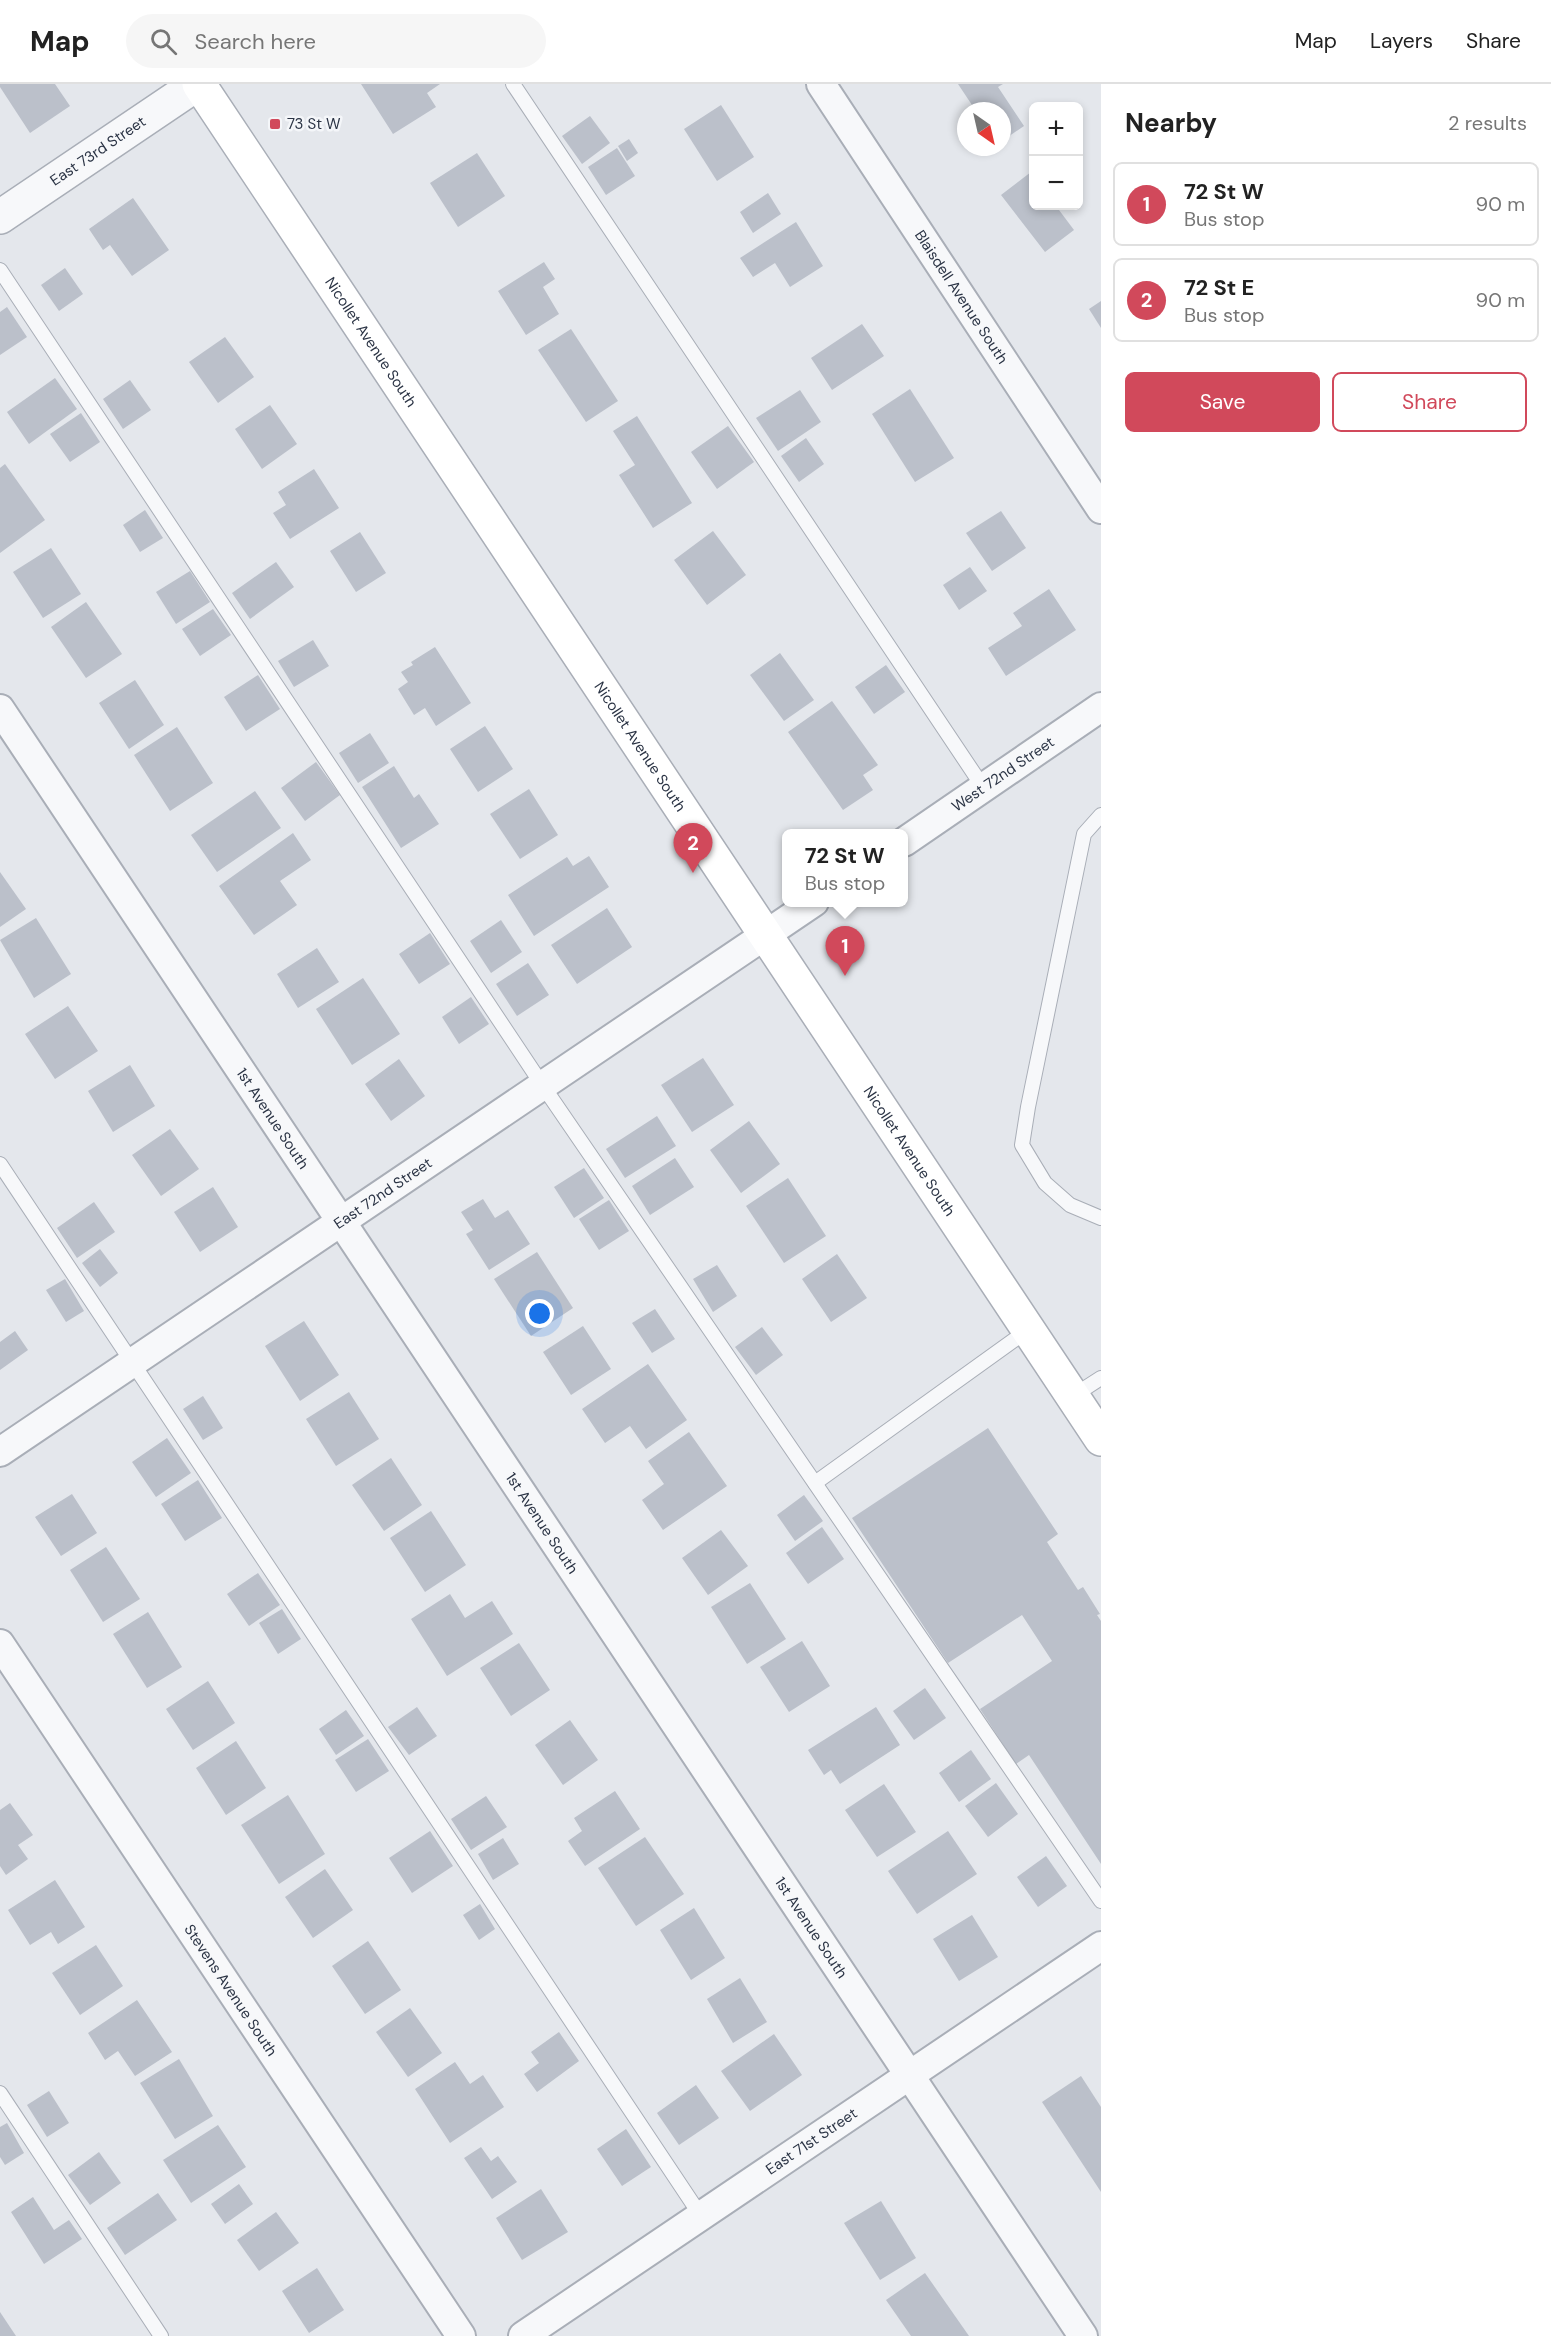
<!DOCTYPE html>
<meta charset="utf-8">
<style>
:root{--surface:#fff;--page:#f6f6f6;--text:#222;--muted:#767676;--line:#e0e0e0;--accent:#d1495b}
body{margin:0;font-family:"DM Sans",sans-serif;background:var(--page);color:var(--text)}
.controls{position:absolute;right:18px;top:18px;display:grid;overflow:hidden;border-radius:9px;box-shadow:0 3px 9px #0003}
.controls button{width:54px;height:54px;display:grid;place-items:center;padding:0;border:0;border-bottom:2px solid var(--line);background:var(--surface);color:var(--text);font:30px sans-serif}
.compass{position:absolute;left:957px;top:18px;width:54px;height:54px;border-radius:50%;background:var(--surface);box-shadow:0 3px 9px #0003;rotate:146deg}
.you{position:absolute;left:540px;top:1230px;width:21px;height:21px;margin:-15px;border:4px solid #fff;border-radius:50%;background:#1a73e8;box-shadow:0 0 0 9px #1a73e833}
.badge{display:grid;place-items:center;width:39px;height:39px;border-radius:50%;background:var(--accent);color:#fff;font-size:20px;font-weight:700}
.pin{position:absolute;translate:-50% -50px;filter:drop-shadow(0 2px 3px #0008)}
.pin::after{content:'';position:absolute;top:32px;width:21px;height:18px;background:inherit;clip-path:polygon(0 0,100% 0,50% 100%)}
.popup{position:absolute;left:782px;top:745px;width:126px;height:78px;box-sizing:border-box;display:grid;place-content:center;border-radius:9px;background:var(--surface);filter:drop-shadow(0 2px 4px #0005);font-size:20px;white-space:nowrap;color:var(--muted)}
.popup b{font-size:22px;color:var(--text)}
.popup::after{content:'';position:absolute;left:50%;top:100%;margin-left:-12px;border:12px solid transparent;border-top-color:var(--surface)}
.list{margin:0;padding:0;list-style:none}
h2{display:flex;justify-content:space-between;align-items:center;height:78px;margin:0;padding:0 24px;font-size:26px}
h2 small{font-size:20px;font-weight:400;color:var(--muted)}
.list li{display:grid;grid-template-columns:39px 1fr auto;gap:18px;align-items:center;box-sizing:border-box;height:84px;margin:0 12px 12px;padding:0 12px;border:2px solid var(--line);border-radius:9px}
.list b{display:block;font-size:22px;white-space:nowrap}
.list p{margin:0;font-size:20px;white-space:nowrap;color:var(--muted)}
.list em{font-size:20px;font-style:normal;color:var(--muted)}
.actions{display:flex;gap:12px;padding:18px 24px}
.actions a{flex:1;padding:14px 0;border:2px solid var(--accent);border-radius:9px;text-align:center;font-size:21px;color:var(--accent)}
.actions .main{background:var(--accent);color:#fff}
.icon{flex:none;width:33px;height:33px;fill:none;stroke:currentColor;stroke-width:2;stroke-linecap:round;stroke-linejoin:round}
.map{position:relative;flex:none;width:1101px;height:2252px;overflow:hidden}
header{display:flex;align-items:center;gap:36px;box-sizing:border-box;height:84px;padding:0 30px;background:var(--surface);border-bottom:2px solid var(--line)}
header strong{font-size:28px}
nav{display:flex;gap:33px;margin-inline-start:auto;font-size:21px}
.search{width:420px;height:54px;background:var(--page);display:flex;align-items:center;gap:15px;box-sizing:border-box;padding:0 21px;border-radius:33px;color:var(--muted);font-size:22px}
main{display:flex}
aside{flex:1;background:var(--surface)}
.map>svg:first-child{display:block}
.building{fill:#bbc0ca}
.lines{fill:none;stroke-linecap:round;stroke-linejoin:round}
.service-casing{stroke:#a9aeb7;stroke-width:16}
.minor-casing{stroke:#a9aeb7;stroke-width:32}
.tertiary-casing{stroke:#a9aeb7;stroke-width:36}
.secondary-casing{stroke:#a9aeb7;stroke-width:36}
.service{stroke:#f7f8fa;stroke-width:14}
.minor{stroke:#f7f8fa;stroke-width:28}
.tertiary{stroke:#f7f8fa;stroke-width:33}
.secondary{stroke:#fff;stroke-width:33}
.poi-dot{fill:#d1495b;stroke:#f4f6f9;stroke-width:2}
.labels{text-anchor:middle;stroke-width:5;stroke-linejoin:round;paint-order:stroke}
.poi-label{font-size:15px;fill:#2b3445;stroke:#f4f6f9;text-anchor:start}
.street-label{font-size:15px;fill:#2b3445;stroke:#f4f6f9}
</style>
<header>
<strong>Map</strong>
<div class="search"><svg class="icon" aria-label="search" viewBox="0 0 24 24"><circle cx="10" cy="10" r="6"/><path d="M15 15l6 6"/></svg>Search here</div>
<nav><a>Map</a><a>Layers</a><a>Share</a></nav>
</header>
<main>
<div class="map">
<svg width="1101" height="2252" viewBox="0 0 1101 2252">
<rect width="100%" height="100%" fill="#e4e7ec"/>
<g class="building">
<polygon points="0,0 55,0 70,22 30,49 0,3"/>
<polygon points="361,0 440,0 427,9 436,23 393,50"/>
<polygon points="958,0 1003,0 998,3 1024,42 1002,57 1002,27 976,27"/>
<polygon points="721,21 754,73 717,97 684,45"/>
<polygon points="590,32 610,59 582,80 562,52"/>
<polygon points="629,55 638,69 627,77 618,62"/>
<polygon points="617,64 635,92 606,111 588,83"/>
<polygon points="477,69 505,112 458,143 430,99"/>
<polygon points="1031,88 1034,92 1034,122 1056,122 1074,146 1045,168 1001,111"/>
<polygon points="768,109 781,130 753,149 740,128"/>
<polygon points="133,114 169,166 132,192 110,161 103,166 89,145"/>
<polygon points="796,138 823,182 790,203 775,179 753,193 740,174"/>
<polygon points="544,178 555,195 543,203 559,230 526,251 498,207"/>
<polygon points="65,184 83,210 59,227 41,201"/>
<polygon points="1101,217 1101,244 1089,225"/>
<polygon points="7,223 27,253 0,271 0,228"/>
<polygon points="862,240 884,272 832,306 811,274"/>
<polygon points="571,245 618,317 586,338 538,266"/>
<polygon points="225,253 254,293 218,319 189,278"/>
<polygon points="55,294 77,325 29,360 7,328"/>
<polygon points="130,296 151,326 123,345 103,315"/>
<polygon points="910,305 954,374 915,398 872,330"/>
<polygon points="800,306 821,338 778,367 756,334"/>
<polygon points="270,321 297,360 262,385 235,345"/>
<polygon points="81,329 100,358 70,378 50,350"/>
<polygon points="637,332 692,419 653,444 619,391 635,381 613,347"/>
<polygon points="728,342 754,378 717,405 691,368"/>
<polygon points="806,354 824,380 799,398 781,372"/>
<polygon points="5,380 45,436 0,469 0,384"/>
<polygon points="314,385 339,424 290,455 273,429 286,421 278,408"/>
<polygon points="145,426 163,454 140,468 123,441"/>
<polygon points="1001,427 1026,464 992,487 966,449"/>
<polygon points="713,447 746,491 707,521 674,476"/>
<polygon points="360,448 386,489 356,508 330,467"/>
<polygon points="51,464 81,510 43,534 13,488"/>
<polygon points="276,478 294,503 250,535 232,509"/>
<polygon points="970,483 987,507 959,526 943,501"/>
<polygon points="190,487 210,518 176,540 156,508"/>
<polygon points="1049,505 1076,546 1006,592 988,564 1022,542 1013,529"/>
<polygon points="86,518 122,570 86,594 51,543"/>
<polygon points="213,525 231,551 200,572 182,545"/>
<polygon points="313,556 329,582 294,603 278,577"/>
<polygon points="435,563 471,619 436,642 425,624 414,631 398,605 408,598 401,588 413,581 411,578"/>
<polygon points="780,569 814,616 784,637 750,591"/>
<polygon points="886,581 905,608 874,630 855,603"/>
<polygon points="258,591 280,625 246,647 224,613"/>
<polygon points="135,596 164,641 129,665 99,619"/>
<polygon points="832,617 878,681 863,691 873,706 843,726 788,648"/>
<polygon points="485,642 513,685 478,708 450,665"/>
<polygon points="177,643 213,699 170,727 134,671"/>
<polygon points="370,649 389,679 358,699 339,669"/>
<polygon points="316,678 340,711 305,737 281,704"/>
<polygon points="394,682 414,714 419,710 439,740 401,764 362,703"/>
<polygon points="529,705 558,751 520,775 490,730"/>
<polygon points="255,707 281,744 217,788 191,751"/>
<polygon points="293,749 311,776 280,797 297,821 254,851 219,802"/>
<polygon points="589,772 609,803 534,852 508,811 567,773 573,782"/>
<polygon points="0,788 26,825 0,843"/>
<polygon points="607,824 632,863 577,900 551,861"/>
<polygon points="36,834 71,890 34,914 0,856"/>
<polygon points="501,836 522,868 491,889 470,857"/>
<polygon points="430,849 450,880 419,900 399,870"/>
<polygon points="317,864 339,898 298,924 277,890"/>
<polygon points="528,879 549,911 517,932 496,900"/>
<polygon points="363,894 400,950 352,981 316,925"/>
<polygon points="471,913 489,940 459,960 442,933"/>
<polygon points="68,922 98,967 55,995 25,950"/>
<polygon points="703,974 734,1021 692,1048 661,1001"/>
<polygon points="399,975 425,1012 391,1037 365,1000"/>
<polygon points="130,981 155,1022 113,1048 88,1007"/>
<polygon points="657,1032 676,1062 625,1094 606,1065"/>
<polygon points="749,1037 780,1080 741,1109 710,1066"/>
<polygon points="170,1045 199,1085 161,1112 132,1071"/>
<polygon points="675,1074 694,1103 650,1131 632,1102"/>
<polygon points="584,1084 604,1114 574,1134 554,1103"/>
<polygon points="788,1094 826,1152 784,1179 746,1122"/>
<polygon points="213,1103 238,1143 200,1168 174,1128"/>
<polygon points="483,1115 495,1134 508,1126 530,1160 489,1186 466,1150 473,1146 461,1128"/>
<polygon points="609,1116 629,1147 599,1166 579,1135"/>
<polygon points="94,1118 115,1148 77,1174 57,1144"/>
<polygon points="100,1165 118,1189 100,1203 82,1179"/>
<polygon points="537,1168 573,1224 531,1252 494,1195"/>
<polygon points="837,1170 867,1214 831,1238 802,1195"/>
<polygon points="717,1181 737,1212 713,1228 693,1195"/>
<polygon points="65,1195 84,1227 66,1238 46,1206"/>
<polygon points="655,1225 675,1255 652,1269 632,1239"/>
<polygon points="304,1237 339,1291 300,1317 265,1262"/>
<polygon points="583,1242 611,1285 571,1311 543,1268"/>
<polygon points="762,1243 783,1271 756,1291 735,1263"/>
<polygon points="15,1247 28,1266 0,1286 0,1258"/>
<polygon points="648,1280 687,1336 646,1365 630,1342 605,1359 582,1325"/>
<polygon points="349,1308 379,1355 336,1382 306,1335"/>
<polygon points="203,1312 223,1344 203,1356 183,1325"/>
<polygon points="988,1344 1058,1450 1047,1458 1078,1506 1083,1503 1100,1530 1097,1531 1101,1537 1101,1780 1029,1671 1016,1680 980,1625 1052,1577 1022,1531 948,1579 852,1434"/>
<polygon points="689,1348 727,1402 663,1446 642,1416 664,1400 648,1377"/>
<polygon points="167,1354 191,1389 156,1413 132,1378"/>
<polygon points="391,1374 422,1421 384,1447 352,1401"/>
<polygon points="198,1396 222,1434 185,1457 161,1420"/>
<polygon points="72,1410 97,1449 61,1472 35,1433"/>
<polygon points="804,1411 823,1437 795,1457 777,1431"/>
<polygon points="431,1427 466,1481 425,1508 390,1454"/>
<polygon points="822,1443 844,1475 808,1500 786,1469"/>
<polygon points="721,1446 748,1482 708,1511 682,1474"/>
<polygon points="106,1463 140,1515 103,1538 70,1486"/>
<polygon points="258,1489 280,1521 249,1542 227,1510"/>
<polygon points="750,1499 786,1555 747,1580 711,1523"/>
<polygon points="450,1510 465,1534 492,1517 513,1550 447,1592 411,1535"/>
<polygon points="282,1525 301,1555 278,1570 259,1539"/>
<polygon points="148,1528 182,1583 147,1604 113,1550"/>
<polygon points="802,1557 830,1602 789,1628 760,1583"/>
<polygon points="519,1559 550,1606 511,1632 480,1584"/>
<polygon points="208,1597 235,1639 193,1666 166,1625"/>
<polygon points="925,1604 946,1634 914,1656 893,1627"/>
<polygon points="417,1623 437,1652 409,1671 388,1643"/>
<polygon points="876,1623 900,1661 840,1700 831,1686 824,1691 808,1666"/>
<polygon points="346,1626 364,1652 336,1671 319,1645"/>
<polygon points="570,1636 598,1676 563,1701 535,1661"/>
<polygon points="368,1655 389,1687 356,1708 335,1676"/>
<polygon points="236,1657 266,1704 226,1731 196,1684"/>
<polygon points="971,1666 991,1695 959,1718 939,1689"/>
<polygon points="996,1699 1018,1730 988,1753 965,1722"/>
<polygon points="884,1700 916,1748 877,1773 845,1726"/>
<polygon points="615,1707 640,1745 585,1782 568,1757 582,1747 574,1734"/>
<polygon points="288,1711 325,1770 279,1800 241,1741"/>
<polygon points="486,1712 507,1743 471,1766 451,1735"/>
<polygon points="10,1719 33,1751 18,1761 28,1775 6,1791 0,1782 0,1726"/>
<polygon points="430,1747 453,1782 412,1809 389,1774"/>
<polygon points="948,1747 977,1790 917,1830 888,1787"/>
<polygon points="645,1753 684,1810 636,1842 598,1784"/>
<polygon points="503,1754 519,1780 493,1796 478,1770"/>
<polygon points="1046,1772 1067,1802 1038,1823 1017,1793"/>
<polygon points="325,1785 353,1826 313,1854 285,1813"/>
<polygon points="55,1796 85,1843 58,1860 51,1848 30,1861 8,1826"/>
<polygon points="480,1820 495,1845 479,1856 463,1831"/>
<polygon points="694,1824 725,1874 691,1896 660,1846"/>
<polygon points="972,1831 998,1873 959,1897 933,1855"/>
<polygon points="368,1857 401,1906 365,1930 332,1882"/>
<polygon points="96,1861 123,1902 80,1931 52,1889"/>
<polygon points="740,1894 767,1938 733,1959 707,1915"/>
<polygon points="137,1916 172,1968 135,1992 118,1967 105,1976 88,1949"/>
<polygon points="410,1924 442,1969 408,1993 376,1948"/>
<polygon points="559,1948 579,1977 537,2008 524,1990 539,1979 531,1968"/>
<polygon points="774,1950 802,1991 750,2027 721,1987"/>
<polygon points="179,1975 213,2032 175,2055 140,1999"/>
<polygon points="455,1978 470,2000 483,1991 504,2023 450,2059 415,2005"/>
<polygon points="1081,1992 1101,2023 1101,2108 1042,2018"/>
<polygon points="696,2001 719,2034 679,2061 657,2029"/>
<polygon points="49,2007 69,2039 47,2053 27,2021"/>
<polygon points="7,2039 24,2069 5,2081 0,2073 0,2043"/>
<polygon points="218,2041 246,2083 191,2119 163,2076"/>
<polygon points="626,2045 651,2083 622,2102 597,2065"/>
<polygon points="481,2063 491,2077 498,2072 517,2098 492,2115 464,2074"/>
<polygon points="99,2068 121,2099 90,2121 68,2091"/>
<polygon points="239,2100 253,2120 225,2140 211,2120"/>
<polygon points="541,2105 568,2148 522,2176 496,2134"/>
<polygon points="158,2109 177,2136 125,2171 107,2144"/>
<polygon points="33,2113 54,2146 69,2136 82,2155 44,2180 11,2128"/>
<polygon points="881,2117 916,2174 880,2196 844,2139"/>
<polygon points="276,2128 299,2159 259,2187 237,2156"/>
<polygon points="317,2184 344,2226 309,2249 282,2207"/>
<polygon points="925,2189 969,2252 911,2252 886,2216"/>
<polygon points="0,2228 16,2252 0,2252"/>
</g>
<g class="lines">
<g class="service-casing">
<g id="service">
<polyline points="513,0 983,703"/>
<polyline points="0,186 543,1002 1101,1817"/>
<polyline points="1101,731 1084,750 1028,1023 1022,1061 1045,1099 1070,1121 1101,1134"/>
<polyline points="0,1080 701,2132"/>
<polyline points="1073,1312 1101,1294"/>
<polyline points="815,1399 1028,1246"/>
<polyline points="0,2009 161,2252"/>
</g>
</g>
<g class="minor-casing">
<g id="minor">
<path id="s1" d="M821,0L1101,425"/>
<path id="s2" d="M0,625L1083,2252"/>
<path id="s3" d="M904,758L1101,623"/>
<path id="s4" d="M0,1368L814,818"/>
<path id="s5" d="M0,1560L461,2252"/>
<path id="s6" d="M523,2252L1101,1862"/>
</g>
</g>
<g class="tertiary-casing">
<g id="tertiary">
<path id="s7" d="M0,133L197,0"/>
</g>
</g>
<g class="secondary-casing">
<g id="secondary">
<path id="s8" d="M199,0L1101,1355"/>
</g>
</g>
<use href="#service" class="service"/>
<use href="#minor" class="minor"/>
<use href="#tertiary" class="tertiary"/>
<use href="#secondary" class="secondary"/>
</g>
<rect class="poi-dot" x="269" y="34" width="12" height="12" rx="3"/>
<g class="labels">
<g class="poi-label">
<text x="287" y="45">73 St W</text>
</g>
<g class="street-label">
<text dy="5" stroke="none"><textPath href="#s7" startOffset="118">East 73rd Street</textPath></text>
<text dy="5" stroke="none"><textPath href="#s1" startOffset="255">Blaisdell Avenue South</textPath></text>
<text dy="5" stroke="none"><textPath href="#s8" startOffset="310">Nicollet Avenue South</textPath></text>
<text dy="5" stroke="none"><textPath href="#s8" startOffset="796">Nicollet Avenue South</textPath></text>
<text dy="5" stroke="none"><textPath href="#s3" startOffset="120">West 72nd Street</textPath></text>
<text dy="5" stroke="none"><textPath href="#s2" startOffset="492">1st Avenue South</textPath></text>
<text dy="5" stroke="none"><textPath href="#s8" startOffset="1282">Nicollet Avenue South</textPath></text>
<text dy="5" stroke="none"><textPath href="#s4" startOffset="462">East 72nd Street</textPath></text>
<text dy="5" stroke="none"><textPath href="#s2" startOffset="978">1st Avenue South</textPath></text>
<text dy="5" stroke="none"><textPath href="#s2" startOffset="1464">1st Avenue South</textPath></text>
<text dy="5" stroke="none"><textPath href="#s5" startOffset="416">Stevens Avenue South</textPath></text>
<text dy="5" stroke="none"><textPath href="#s6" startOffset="348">East 71st Street</textPath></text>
</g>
</g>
</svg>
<div class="controls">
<button>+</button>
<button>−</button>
</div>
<svg class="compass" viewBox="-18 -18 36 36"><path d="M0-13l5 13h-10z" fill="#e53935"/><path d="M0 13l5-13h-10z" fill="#767676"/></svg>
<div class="you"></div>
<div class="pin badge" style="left:845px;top:892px">1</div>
<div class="popup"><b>72 St W</b>Bus stop</div>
<div class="pin badge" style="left:693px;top:789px">2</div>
</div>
<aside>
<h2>Nearby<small>2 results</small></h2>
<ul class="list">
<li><span class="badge">1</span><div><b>72 St W</b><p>Bus stop</p></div><em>90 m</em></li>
<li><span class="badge">2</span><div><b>72 St E</b><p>Bus stop</p></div><em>90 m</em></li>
</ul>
<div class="actions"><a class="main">Save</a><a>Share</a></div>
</aside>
</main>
